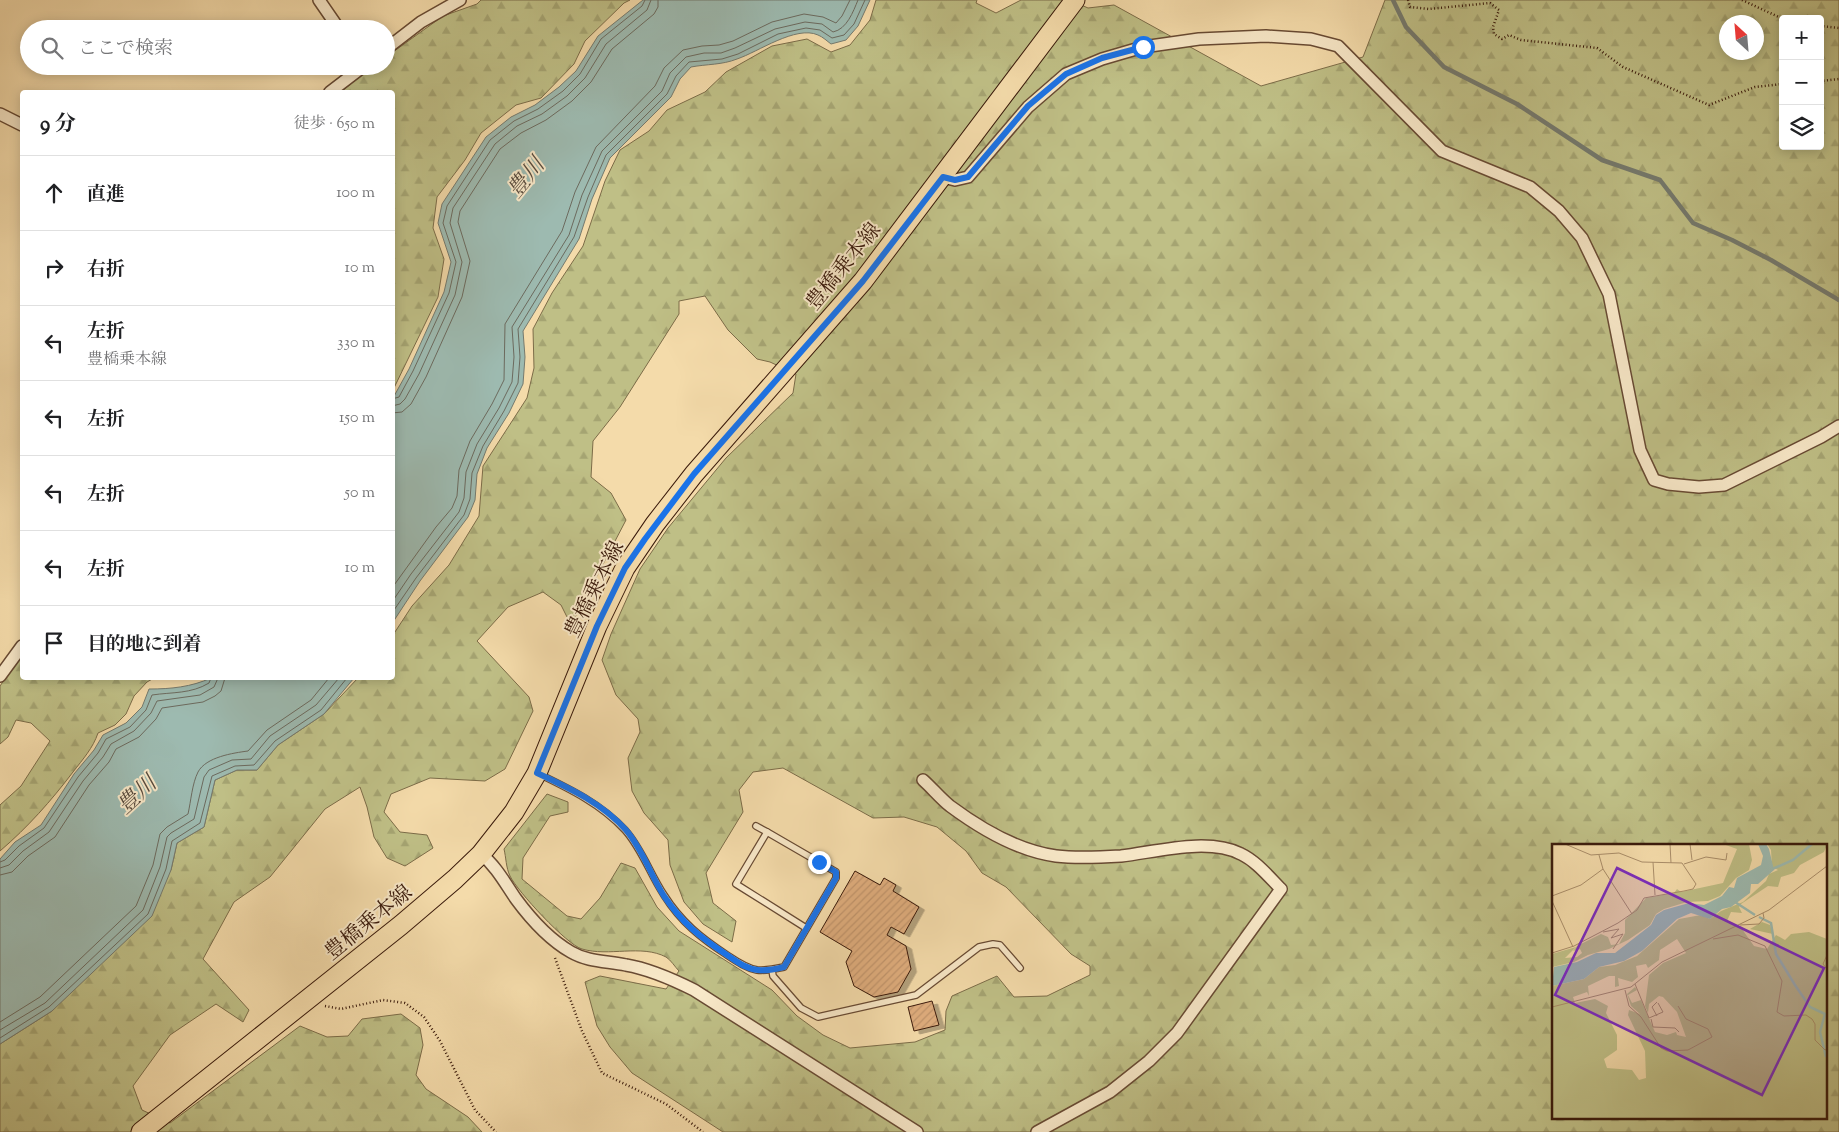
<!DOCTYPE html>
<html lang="ja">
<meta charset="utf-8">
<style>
:root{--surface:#fff;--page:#f6f6f6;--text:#202124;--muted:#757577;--line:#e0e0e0}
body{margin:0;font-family:"Sorts Mill Goudy","Noto Serif JP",serif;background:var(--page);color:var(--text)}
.controls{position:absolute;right:15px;top:15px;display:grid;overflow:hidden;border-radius:5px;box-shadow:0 2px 12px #0003}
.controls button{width:45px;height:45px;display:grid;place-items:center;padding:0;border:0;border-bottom:1px solid var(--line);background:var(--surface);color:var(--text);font:25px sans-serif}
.compass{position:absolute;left:1719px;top:15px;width:45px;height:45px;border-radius:50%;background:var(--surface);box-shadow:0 2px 12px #0003;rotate:334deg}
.stop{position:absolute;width:15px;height:15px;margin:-11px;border:4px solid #1a73e8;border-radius:50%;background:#fff}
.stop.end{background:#1a73e8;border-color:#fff;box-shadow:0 1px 5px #0008}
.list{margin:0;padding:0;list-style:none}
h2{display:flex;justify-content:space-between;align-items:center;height:65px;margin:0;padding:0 20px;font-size:21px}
h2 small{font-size:16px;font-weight:400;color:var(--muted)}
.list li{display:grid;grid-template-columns:32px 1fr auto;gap:15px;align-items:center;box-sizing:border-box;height:75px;padding:0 20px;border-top:1px solid var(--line)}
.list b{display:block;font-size:19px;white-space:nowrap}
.list p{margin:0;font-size:16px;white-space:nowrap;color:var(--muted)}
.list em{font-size:16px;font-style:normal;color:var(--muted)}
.icon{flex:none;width:28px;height:28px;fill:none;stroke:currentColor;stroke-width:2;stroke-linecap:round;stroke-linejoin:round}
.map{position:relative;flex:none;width:1839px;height:1132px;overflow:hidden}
.search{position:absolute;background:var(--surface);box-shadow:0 2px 12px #0003;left:20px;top:20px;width:375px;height:55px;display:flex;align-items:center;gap:12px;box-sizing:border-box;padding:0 18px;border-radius:28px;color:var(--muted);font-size:19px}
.panel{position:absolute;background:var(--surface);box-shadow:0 2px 12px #0003;left:20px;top:90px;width:375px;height:590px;border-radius:5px}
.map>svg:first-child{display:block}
.forest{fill:url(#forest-firs);stroke:#7c6c48;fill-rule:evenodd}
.water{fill:#9dbab0;stroke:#757a6e}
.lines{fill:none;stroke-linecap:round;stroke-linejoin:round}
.shore{stroke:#6c6a5e;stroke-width:1}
.stream{stroke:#757a6e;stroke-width:4.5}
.building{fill:url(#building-hatch);stroke:#3a1a0b;filter:url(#shadow)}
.service-casing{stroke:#684a33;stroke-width:8}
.minor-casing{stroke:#684a33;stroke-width:14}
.primary-casing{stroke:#3a1a0b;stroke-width:21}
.path{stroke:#3a1a0b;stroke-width:2.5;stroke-dasharray:1 2.5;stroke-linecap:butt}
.service{stroke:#f8e8c8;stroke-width:5.5}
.minor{stroke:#f8e8c8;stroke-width:11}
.primary{stroke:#f4dbaa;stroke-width:19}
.route{stroke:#1a73e8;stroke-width:6}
.labels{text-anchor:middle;stroke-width:4;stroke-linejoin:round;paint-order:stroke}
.street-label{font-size:21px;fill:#3a1a0b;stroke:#f8e8c8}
.water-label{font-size:22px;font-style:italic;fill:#584a3d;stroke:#f8e8c8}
.inset-river{fill:none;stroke:#9dbab0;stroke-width:2.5}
.inset-road{fill:none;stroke:#aa8e6a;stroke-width:1}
.view{fill:#7b2cbf;fill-opacity:0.15;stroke:#7b2cbf;stroke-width:2.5}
.inset-edge{fill:none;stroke:#3a1a0b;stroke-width:2.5}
</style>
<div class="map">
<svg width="1839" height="1132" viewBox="0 0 1839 1132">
<defs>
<pattern id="forest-firs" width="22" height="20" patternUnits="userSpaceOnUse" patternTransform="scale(1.25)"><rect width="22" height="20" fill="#bfbf86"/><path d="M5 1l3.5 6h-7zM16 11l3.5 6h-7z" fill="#a5a472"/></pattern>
<pattern id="building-hatch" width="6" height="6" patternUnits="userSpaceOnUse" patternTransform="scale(1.25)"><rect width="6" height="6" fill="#dfad7d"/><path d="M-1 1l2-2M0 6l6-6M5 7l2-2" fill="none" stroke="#c0946b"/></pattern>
<filter id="shadow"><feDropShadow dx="5.5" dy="3" stdDeviation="0" flood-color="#0004"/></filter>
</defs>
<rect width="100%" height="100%" fill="#f4dbaa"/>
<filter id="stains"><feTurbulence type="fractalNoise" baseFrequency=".004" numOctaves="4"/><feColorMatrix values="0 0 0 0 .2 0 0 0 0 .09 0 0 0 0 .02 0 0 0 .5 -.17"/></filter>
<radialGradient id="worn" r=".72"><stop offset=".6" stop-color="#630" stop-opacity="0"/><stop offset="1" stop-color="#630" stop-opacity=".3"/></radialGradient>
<g class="forest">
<polygon points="481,0 630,0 624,3 585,41 574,64 541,98 516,105 481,133 465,160 437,197 433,228 444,259 438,297 393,390 392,92 341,92 372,66 386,66 386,57 443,16 477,4"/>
<path d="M876,0H977L976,3L996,13L1021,0H1070L1088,8L1114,5L1261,86L1363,57L1385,0H1839V1132H723L632,1073L610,1047L597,1026L585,982L600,976L666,989L679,971C675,967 671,960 666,957C641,944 609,957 582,949C567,945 517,891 510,876C506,868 506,857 504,849L547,794L568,802V812L550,816L523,858L522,879L567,916L581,919L600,898L621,863L635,868L657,907L679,931L772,990L797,1016L823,1035L850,1048L915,1042L945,1030L946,1011L952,996L997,976L1014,997L1047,996L1090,975V966L1071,954L1006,887L982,873L966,851L937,827L904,817L873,818L783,768L753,772L739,790L743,812L706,873L713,903L736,921L732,942L703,924L684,902L670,865L668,840L644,813L632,791L628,758L640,732L638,719L616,695L602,660L611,634L640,569L668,528L726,458L793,393L796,374L770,362L757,359L728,330L705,296L679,301V314L620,407L593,441L591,477L611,493L626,520L576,616L567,617L561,605L543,592L508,607L477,641L529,697L533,711L505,769L485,781L430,778L391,794L384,812L400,832L427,835L433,848L405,866L387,858L374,837L367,807L360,787L325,809L270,877L234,902L203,959L249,1010L243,1022L216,1004L170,1035L133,1086L142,1110L170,1123L300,1026L327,1037L348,1036L362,1019L401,1014L420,1028L423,1045L416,1075L426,1089L468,1117L482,1132H0V1044L52,1011L171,870L177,843L204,827L215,780L237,770H257L278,745L324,714L358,678H392L393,635L412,606L449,565L479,516L483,466L527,398L534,368L533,329L552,293L583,246L605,181L620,150L649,131L667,110L705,92L726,72L772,46L807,39L831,52L850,45L870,20ZM1783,19H1820V146H1783ZM1726,22H1756V52H1726ZM1553,846H1825V1118H1553Z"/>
<path d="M22,654V678H154L147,682L134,696L126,714L115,725L98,733C93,748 83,759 73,772C51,801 28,827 0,851V805L21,786L50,741L31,723L16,720L8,737L0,744V686Z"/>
</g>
<g class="water">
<path d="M643,0H870L858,26L846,40L831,44C827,41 823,37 818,35C796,25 758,52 737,59C722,65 707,64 691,67L680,79L671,97L610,158L592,199L579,239L523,331L525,357L523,384L509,413L487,448L477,474L475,500L468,517L420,581L393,622V398L409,369L444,292L451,262L438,223L442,204L486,137L511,117L535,105L559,87L576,71L598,36Z"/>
<path d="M211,678H354L324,714L278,745L257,770H237L215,780L204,827L177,843L171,870L152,916L52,1011L0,1044V859L15,842L41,825L74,774L94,750L103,735L126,723L142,707L149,689C171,689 191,687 211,678Z"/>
</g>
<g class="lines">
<g class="shore">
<polyline points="392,399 399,397 413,371 449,293 456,262 443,223 447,206 490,140 514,121 538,109 563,91 580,74 601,39 642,6 645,0"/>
<polyline points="392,406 400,404 405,399 419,374 455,295 462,262 450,223 453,208 495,144 517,126 542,114 567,96 585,78 606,44 647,10 651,0"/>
<polyline points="392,413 402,412 411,404 426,377 462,297 470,261 458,222 460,211 500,149 521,133 546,120 572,101 591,82 612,49 654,14 658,7 658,0"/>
<polyline points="392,588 436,527 452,508 457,496 459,470 470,441 492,404 504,380 505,324 562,231 575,192 596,147 655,86 664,68 683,50 702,46 719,45 733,41 772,22 804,14 823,17 836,23 842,16 850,0"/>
<path d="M392,602L411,574L459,512L464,498L466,472L477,444L499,408L512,382L514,357L512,327L569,235L582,195L602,151L662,91L670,73L686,57L704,53H721L735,48L775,29L805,22L822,24L833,32C847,29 853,12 858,0"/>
<polyline points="392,613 416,578 464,515 470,499 472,473 483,446 504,411 518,383 520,357 518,329 574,237 588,197 606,155 667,94 676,76 689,62 722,59 738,54 778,34 806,28 820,30 832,38 844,35 854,24 865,0"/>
<path d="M0,862L5,860L19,846L44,828L78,777L98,753L106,739L130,727L146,710L152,695C172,692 191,694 209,683L211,678"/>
<polyline points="0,868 9,865 23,851 49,832 83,781 103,757 111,744 134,731 151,713 157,701 200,695 214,687 218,678"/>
<polyline points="0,875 12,872 28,856 55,837 89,785 109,762 116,749 139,737 156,719 162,708 203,702 215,696 221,691 225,678"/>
<path d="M0,1022L40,997L136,906L153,865L160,834L167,827L188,814C191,801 192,784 198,772C206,757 233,753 248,751L267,730L311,700L329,678"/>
<polyline points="0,1030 45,1003 143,910 160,867 167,837 171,833 194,819 204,777 209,770 232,760 251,759 270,736 316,705 339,678"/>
<polyline points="0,1038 49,1007 148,914 166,869 172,841 200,823 212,776 235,766 254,765 275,741 321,710 347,678"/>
</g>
<polyline class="stream" points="1393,0 1406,27 1444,67 1517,104 1602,160 1660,180 1693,223 1732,240 1771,260 1839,300"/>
</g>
<g class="building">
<polygon points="855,871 880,885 884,878 896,885 893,891 919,907 904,934 891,927 887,935 906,946 911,969 898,992 874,997 854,986 846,962 852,951 820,932"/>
<polygon points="932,1001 939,1025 914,1031 908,1007"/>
</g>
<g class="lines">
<g class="service-casing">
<g id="service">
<path d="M539,774C570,789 601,804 625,830C642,849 650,874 664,895C681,922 701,938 727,955C736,961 746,968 757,970C766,971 775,969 784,967L836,878V872L767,832"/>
<polyline points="756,826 767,832 736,884 806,928"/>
<polyline points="772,970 773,976 801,1008 818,1017 916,995 979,947 993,944 1000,945 1020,968"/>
</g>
</g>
<g class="minor-casing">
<g id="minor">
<polyline points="319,0 339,29"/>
<polyline points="386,49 421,22 460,0"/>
<polyline points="330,92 364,66"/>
<polyline points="0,114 22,125"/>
<polyline points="943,177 955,180 968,177 1028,107 1066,74 1102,59 1143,47 1199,39 1266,36 1311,39 1338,46 1442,151 1530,187 1559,211 1582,238 1609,294 1640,450 1654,480 1668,484 1699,487 1724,485 1821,437 1839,426"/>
<polyline points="0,676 22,646"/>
<path d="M923,780C932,788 941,799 950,806C981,829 1018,851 1056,856C1072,858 1105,857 1121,856C1156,852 1208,837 1241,854C1256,861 1269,877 1281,889L1177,1033L1149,1061L1110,1092L1037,1132"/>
<path d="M481,854C496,866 505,883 516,899C530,918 550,940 571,952C588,962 607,961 626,965C650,969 672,979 694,990L917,1132"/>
</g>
</g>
<g class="primary-casing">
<polyline id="primary" points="141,1132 401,925 455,879 481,854 514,812 537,773 597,626 625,568 655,524 694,474 863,281 1075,0"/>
</g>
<g class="path">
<polyline points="1408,0 1410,7 1429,9 1490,3 1499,10 1493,27 1494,34 1502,39 1509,35 1521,40 1597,48 1623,67 1709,105 1755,87 1783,84"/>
<polyline points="1742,0 1783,19"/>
<polyline points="1820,26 1839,28"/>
<polyline points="1820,81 1839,79"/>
<polyline points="555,958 582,1031 602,1073 666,1104 703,1132"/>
<polyline points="325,1006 341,1009 383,1000 405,1003 424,1017 440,1041 475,1110 496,1132"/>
</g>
<use href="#service" class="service"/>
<use href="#minor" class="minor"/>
<use href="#primary" class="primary"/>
</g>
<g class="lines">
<path class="route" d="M819,862L836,872V878L784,967C776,969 766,971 758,970C746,969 736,961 727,955C700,937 683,924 664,896C650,874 643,850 626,830C602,803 569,788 537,773L597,626L625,568L645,539L694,474L863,281L943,177L955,180L968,177L1028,106L1066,74L1102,58L1143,47"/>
</g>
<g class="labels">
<g class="street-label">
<text transform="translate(843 266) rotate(-51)" y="7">豊橋乗本線</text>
<text transform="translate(594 589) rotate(-63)" y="7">豊橋乗本線</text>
<text transform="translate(368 922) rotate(-39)" y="7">豊橋乗本線</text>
</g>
<g class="water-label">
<text transform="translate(525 177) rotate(-51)" y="8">豊川</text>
<text transform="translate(136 794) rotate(-43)" y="8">豊川</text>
</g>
</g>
<g transform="translate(1552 844)">
<rect width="275" height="275" fill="#f4dbaa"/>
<path d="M210,78L218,81L221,90L198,85Z" fill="#bfbf86"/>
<path d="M171,0H197L200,16L197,26L184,34L168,52L156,57L135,58L112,65L104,70L98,81L76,96L57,105L36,111L22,118L0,123V110L24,103L13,114L25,113L30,109L28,105L21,107L25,102L49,90L56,93L59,101L67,100L73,89V76L94,54L122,49L125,45L129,48L171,39L185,5ZM215,0L275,1L272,8L248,21L242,29L229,33L226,43L216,42L189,60L187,63L190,69L179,68L175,77L190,85L202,102L215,105L224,91L233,96L239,90L257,88L275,95V275H0V142L32,135L47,123L63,121L85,112L127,75L149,71L158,75L169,67L191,58L214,37L217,30L226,26L220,23L219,6ZM125,95L134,109L111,119L97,131L93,162L96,169L97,160L107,152L111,153L125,168L134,193L125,191L124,188L115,191L103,188L89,156L80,159L76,151L85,146L83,143L75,150L79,162L88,170L77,166L76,171L93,207L94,234L87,236L80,226L55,224L52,215L65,206V191L54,169L56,162L43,155L23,159L21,153L35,148L37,152L36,142L57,132H63V143L67,142L66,134L80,138L86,133L84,122L94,120L96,124L107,116L108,106Z" fill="#bfbf86" fill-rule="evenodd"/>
<path d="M206,0H214L217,5L222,26L206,40H199L198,49L179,63L170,65L158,75L139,69L125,75L90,107L72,117L47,123L32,135L0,142L2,123L25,118L44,109H63L99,81L104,71L112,66L137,59L152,61L170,52L177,43L182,44L185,34L209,21L211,12Z" fill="#9dbab0"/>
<path class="inset-river" d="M218,26L241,16L260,0M183,58L203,71M207,73L219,79L224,110L243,141L258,163L273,170L268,188L274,213"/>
<path class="inset-road" d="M118,0L119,19M138,0L140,16M47,11L51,25L80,70M101,18L103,51M132,20L154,13L174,16L175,9M0,52L29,41L51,25M0,57L21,103M188,81L207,80L212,74L211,69M51,88L67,85L59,94L71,90L61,105M161,95L186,91L213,102L230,137L225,168L232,172L254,171L260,175L263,180V196L273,206L275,205M0,109L22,102L66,79L85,66L92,54L132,47L141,45L144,40L130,19L90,18L67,9L39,11L13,0M275,111L271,120L275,125M83,140L97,174L111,168L106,159M73,146L77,162L89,173L109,204L115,207L136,206L160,193L156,185L134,175L126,162M0,163L79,143L110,118L217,66L275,22M105,172L100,163L105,158M99,175L101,183L123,184L127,188"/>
<path class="view" d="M65,24L272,124L210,251L3,151Z"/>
<rect width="275" height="275" class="inset-edge"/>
</g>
<rect width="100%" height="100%" filter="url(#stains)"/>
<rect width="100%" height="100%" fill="url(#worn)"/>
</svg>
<div class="controls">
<button>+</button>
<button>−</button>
<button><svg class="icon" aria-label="layers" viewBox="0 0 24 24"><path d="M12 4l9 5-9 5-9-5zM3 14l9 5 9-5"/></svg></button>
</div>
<svg class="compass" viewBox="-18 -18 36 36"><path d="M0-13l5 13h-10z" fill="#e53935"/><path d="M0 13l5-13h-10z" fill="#757577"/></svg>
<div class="stop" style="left:1143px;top:47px"></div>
<div class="stop end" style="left:819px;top:862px"></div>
<div class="search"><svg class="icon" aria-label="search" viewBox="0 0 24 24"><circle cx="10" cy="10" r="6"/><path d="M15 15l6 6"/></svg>ここで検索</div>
<section class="panel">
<h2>9 分<small>徒歩 · 650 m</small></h2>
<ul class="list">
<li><svg class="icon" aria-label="ahead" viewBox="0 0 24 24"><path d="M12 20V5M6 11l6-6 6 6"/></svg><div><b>直進</b></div><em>100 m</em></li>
<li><svg class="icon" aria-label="right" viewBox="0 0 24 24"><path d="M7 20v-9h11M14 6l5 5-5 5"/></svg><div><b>右折</b></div><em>10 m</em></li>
<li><svg class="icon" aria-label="left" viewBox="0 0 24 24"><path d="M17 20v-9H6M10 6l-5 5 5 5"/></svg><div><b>左折</b><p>豊橋乗本線</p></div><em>330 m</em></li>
<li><svg class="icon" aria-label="left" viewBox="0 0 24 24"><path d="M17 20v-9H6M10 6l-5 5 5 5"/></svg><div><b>左折</b></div><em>150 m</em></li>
<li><svg class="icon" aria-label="left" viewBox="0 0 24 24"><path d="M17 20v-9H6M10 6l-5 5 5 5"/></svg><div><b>左折</b></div><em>50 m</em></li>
<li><svg class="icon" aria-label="left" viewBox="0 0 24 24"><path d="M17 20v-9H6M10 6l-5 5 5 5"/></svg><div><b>左折</b></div><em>10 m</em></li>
<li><svg class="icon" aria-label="arrive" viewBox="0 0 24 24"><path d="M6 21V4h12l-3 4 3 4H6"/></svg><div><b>目的地に到着</b></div></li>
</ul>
</section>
</div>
